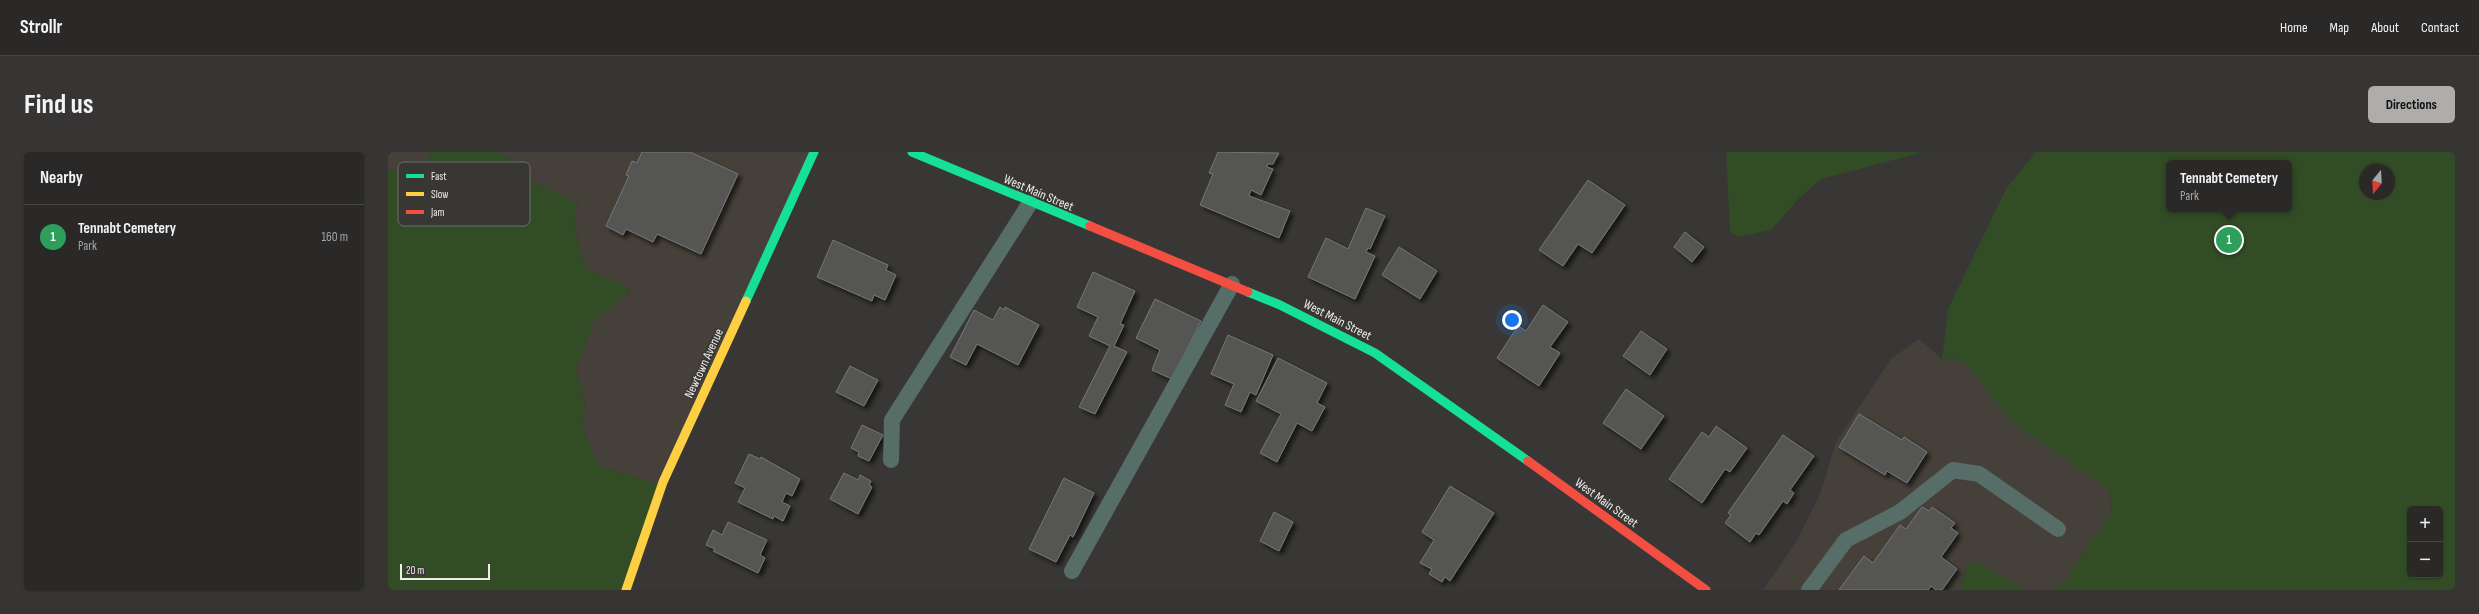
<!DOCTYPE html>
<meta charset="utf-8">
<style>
:root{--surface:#2a2928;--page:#363534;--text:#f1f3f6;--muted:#a5a6a8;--line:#464545;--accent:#aeadab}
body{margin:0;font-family:"Sofia Sans Condensed",sans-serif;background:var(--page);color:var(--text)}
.controls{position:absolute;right:12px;bottom:12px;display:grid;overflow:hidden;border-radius:6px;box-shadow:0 1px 3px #0004}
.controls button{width:36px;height:36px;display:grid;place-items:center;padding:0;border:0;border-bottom:1px solid var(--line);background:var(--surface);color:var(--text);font:20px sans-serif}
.compass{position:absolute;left:1971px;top:12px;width:36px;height:36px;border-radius:50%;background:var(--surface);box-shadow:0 1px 3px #0004;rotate:198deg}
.scale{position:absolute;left:12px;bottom:10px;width:90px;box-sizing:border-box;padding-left:4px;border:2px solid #eeedeb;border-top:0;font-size:11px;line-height:14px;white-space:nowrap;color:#eeedeb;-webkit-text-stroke:3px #393734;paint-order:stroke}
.you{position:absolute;left:1124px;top:168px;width:14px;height:14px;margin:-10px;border:3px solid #fff;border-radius:50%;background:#1a73e8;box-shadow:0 0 0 6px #1a73e833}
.badge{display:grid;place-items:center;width:26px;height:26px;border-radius:50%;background:var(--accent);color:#fff;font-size:13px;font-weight:700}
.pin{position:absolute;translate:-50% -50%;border:2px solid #fff;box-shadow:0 1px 4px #0006}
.popup{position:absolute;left:1778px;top:8px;width:126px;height:52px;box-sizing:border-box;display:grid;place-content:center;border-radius:6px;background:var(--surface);filter:drop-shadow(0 1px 3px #0005);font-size:13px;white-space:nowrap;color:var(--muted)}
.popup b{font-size:15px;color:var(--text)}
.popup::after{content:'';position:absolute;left:50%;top:100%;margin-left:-8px;border:8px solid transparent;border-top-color:var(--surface)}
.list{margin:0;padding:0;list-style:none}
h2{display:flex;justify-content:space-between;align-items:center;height:52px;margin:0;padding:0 16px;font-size:17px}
h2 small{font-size:13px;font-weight:400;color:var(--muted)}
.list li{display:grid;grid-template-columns:26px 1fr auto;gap:12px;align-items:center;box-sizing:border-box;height:64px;padding:0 16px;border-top:1px solid var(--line)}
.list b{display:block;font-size:15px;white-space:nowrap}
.list p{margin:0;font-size:13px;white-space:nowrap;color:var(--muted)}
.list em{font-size:13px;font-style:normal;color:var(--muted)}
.map{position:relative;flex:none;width:2067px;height:438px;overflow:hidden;border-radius:6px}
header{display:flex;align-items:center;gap:24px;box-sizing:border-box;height:56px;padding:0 20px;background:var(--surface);border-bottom:1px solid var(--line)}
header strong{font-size:19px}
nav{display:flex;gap:22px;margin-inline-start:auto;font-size:14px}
.intro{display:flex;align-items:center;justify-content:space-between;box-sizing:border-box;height:96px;padding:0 24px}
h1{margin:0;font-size:28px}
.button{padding:10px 18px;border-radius:6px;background:var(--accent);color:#111;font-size:14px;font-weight:700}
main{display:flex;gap:24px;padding:0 24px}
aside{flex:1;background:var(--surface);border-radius:6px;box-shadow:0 1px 3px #0004}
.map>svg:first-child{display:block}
.built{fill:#454039}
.green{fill:#324c25;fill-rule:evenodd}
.building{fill:#555453;stroke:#787776;filter:url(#shadow)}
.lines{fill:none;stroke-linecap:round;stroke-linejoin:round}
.lane{stroke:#576d68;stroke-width:16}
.fast{stroke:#16e098;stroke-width:9}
.slow{stroke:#ffcf43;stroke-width:9}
.jam{stroke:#f24e42;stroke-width:9}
.labels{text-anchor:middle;stroke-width:3;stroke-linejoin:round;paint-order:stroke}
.street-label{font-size:13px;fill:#eeedeb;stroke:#393734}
.key{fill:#393734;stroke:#6f6e6b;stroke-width:1}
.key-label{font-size:11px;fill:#eeedeb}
</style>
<header>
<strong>Strollr</strong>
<nav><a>Home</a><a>Map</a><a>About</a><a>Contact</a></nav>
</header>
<div class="intro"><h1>Find us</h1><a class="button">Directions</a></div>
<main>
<aside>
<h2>Nearby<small></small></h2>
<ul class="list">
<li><span class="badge" style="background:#2e9e5b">1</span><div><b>Tennabt Cemetery</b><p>Park</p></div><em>160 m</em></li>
</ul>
</aside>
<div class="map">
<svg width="2067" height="438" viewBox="0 0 2067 438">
<defs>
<filter id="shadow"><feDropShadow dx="3.5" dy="3.5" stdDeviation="2" flood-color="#0009"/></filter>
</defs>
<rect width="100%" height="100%" fill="#383735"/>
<g class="built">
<polygon points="0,0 42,0 39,12 21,22 0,18"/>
<polygon points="106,0 424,0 272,333 211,314 194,277 197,250 188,216 206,168 242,139 233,132 197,116 186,72 190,51 144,30 139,13"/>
<polygon points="1531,187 1554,207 1570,208 1579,213 1626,272 1721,337 1724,359 1676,430 1662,438 1638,438 1588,409 1579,413 1572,438 1375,438 1408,390 1433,340 1448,290 1503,207"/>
</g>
<g class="green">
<polygon points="42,0 106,0 139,13 144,30 190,51 186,72 197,116 233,132 242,140 206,169 188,216 197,250 194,277 211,314 272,333 239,438 0,438 0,18 21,22 39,12"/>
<polygon points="1338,0 1536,0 1433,27 1411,46 1383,78 1351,85 1342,79"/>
<path d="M1648,0H2067V438H1662L1676,430L1724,359L1721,337L1626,272L1579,213L1570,208L1554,207L1560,157L1618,37ZM1781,11H1901V57H1781ZM1977,18H2001V42H1977ZM2022,357H2052V423H2022Z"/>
<polygon points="1588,409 1638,438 1572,438 1579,413"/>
</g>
<g class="building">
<polygon points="254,0 302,0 350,22 313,102 269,82 265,90 238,77 235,83 218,74 241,24 238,23 244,9 249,11"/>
<polygon points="830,0 891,1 885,12 880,12 879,15 885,17 873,43 863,38 861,44 902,59 891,86 812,53 825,22 821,21"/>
<polygon points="1200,28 1237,53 1204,101 1190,92 1175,114 1151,98"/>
<polygon points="978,56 997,64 982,97 980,96 978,100 987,104 967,147 920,125 938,86 960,97"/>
<polygon points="1297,80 1316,95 1304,110 1286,95"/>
<polygon points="445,88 500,113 498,118 508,123 497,148 486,143 484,149 429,125"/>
<polygon points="1011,95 1049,119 1032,147 994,123"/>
<polygon points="705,120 747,139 732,172 736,173 726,194 739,200 707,262 691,255 722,194 701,184 710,165 689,155"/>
<polygon points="767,147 813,169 784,227 764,218 772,198 748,186"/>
<polygon points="1155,153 1180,170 1162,195 1172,201 1151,234 1109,206 1130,174 1138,179"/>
<polygon points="612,155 616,158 617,155 651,173 630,213 589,192 578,213 562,205 586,158 605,168"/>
<polygon points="1253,179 1279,197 1262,223 1235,204"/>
<polygon points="840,183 885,203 868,243 862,240 853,260 837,253 846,232 823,222"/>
<polygon points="890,206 939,231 929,251 937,255 924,279 909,271 889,310 872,301 893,262 868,249"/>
<polygon points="462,214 490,228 476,254 448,240"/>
<polygon points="1238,237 1276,264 1253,297 1215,271"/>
<polygon points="1471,262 1514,288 1516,285 1539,300 1519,331 1499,319 1497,323 1451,295"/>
<polygon points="474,273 495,283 481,309 470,304 471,300 463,296"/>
<polygon points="1328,274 1359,296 1342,320 1337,317 1314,351 1281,327 1314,280 1321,285"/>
<polygon points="1395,283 1426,304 1402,338 1406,341 1399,352 1395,349 1371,383 1368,381 1362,390 1337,371 1343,363 1340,361"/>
<polygon points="361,302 372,307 373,305 412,327 404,344 398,341 394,350 402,354 395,369 386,364 385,367 350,350 357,336 347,331"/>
<polygon points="456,321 470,328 472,323 483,329 481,333 484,335 470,362 442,347"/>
<polygon points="676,326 706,341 685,385 682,383 668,410 641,397"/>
<polygon points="1062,334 1106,361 1062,429 1057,425 1054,430 1041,422 1044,417 1032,411 1046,388 1034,380"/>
<polygon points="1534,355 1541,359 1544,355 1567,371 1563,376 1570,381 1553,405 1569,417 1554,438 1548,438 1543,434 1540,438 1451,438 1476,404 1485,411 1512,373 1518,377"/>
<polygon points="886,360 905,370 891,399 872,389"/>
<polygon points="340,370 379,388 372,403 377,406 370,421 325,399 327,397 318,393 325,378 334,383"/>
</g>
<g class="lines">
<g class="lane">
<polyline points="503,308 504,268 642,51"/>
<polyline points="684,419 844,132"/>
<polyline points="1421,438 1458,388 1512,360 1565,318 1591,322 1670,377"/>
</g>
<g class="fast">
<polyline points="524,0 702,74"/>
<polyline points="860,140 892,153 987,201 1140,309"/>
<polyline points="358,149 426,0"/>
</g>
<polyline class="slow" points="238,438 275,330 358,149"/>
<g class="jam">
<polyline points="702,74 860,140"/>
<polyline points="1140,309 1318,438"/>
</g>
</g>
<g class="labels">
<g class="street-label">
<text transform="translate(651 40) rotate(23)" y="5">West Main Street</text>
<text transform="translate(950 167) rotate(27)" y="5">West Main Street</text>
<text transform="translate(315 211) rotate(-65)" y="5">Newtown Avenue</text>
<text transform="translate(1219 350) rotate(36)" y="5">West Main Street</text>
</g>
</g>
<rect x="10" y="10" width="132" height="64" rx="6" class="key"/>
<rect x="18" y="22" width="18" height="4" fill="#16e098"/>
<rect x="18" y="40" width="18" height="4" fill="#ffcf43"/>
<rect x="18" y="58" width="18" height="4" fill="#f24e42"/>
<g class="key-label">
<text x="43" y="28">Fast</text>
<text x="43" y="46">Slow</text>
<text x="43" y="64">Jam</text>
</g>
</svg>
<div class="controls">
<button>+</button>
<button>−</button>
</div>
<svg class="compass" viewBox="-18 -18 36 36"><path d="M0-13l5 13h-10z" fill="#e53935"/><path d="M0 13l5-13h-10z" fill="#a5a6a8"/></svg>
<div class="scale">20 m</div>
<div class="you"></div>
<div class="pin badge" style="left:1841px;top:88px;background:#2e9e5b">1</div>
<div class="popup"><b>Tennabt Cemetery</b>Park</div>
</div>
</main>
